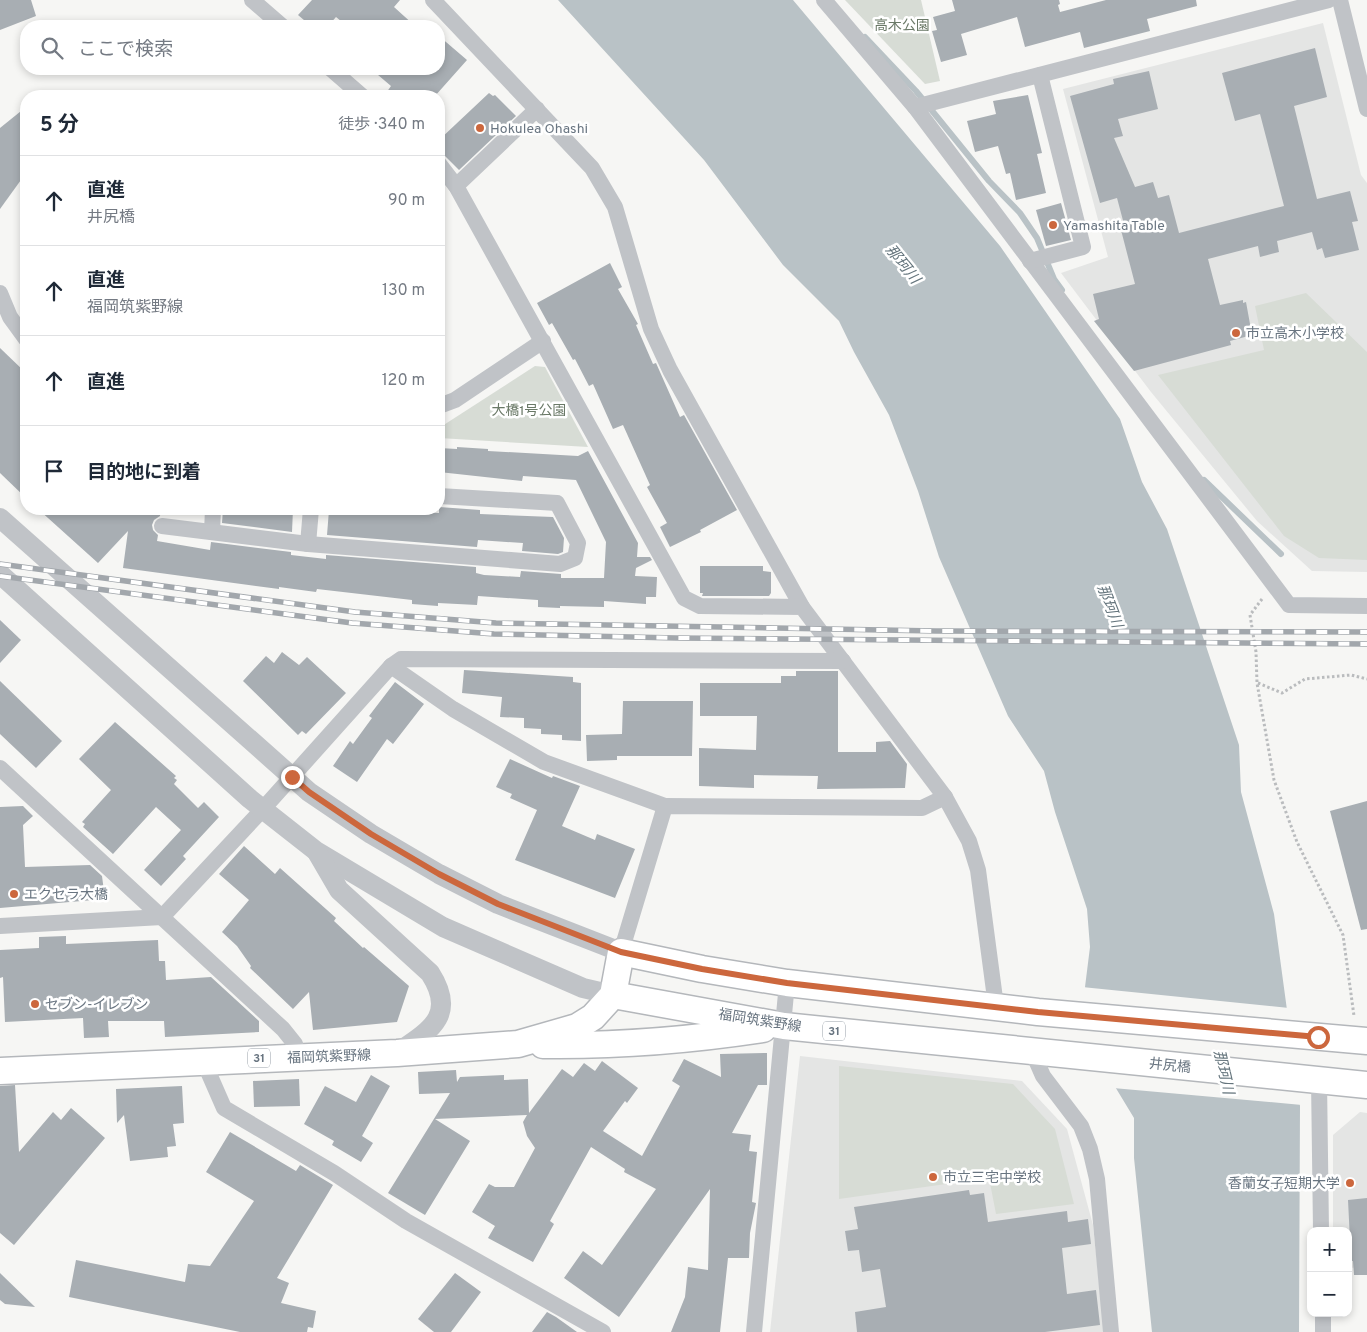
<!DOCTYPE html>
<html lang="ja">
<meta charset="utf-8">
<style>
:root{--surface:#fff;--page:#f6f6f7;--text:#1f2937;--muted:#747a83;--line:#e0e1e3}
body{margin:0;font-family:Overpass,"Noto Sans JP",sans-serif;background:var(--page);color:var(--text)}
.controls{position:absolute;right:15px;bottom:15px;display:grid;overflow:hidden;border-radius:10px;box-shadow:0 2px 8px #0003}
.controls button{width:45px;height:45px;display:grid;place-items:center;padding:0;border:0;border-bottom:1px solid var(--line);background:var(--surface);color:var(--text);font:25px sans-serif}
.stop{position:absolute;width:15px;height:15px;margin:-11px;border:4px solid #cc673d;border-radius:50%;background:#fff}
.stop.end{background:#cc673d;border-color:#fff;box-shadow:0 1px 5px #0008}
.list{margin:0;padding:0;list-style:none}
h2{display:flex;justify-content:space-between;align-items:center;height:65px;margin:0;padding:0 20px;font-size:21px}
h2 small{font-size:16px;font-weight:400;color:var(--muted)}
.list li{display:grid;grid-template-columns:32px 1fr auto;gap:15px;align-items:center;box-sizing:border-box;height:90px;padding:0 20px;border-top:1px solid var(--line)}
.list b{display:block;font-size:19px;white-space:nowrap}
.list p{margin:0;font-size:16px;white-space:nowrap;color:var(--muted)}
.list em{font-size:16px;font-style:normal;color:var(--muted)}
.icon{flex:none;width:28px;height:28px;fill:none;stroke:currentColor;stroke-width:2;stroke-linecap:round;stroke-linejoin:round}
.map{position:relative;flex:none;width:1367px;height:1332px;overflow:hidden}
.search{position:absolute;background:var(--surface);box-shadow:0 2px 8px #0003;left:20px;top:20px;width:425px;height:55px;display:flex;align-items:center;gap:12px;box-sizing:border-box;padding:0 18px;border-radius:20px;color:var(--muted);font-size:19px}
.panel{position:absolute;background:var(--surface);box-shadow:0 2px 8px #0003;left:20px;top:90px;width:425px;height:425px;border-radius:20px}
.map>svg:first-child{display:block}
.built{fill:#e4e5e4}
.green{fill:#d7dcd5}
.water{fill:#b9c2c6}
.pier{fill:#f6f6f4}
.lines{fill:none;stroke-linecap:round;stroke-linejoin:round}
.stream{stroke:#b9c2c6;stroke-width:6}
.building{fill:#a8aeb3}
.primary-casing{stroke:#b4b7bb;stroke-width:29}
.path{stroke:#babcbe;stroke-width:3;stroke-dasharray:2.5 2.5;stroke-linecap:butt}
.minor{stroke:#c0c3c7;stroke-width:16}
.tertiary{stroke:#c0c3c7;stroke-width:20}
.primary{stroke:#fff;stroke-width:26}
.rail-casing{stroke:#a2a7ac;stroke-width:5.5}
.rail{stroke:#fff;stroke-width:4;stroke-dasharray:11;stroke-linecap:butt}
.route{stroke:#cc673d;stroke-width:6}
.poi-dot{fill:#cc673d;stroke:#fff;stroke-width:2}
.labels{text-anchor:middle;stroke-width:5;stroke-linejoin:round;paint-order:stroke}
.shield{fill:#fff;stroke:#969ea7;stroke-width:1}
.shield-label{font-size:12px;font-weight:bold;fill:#697581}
.park-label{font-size:14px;fill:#6a7967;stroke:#fff}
.poi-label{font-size:14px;fill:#697581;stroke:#fff;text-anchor:start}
.street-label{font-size:14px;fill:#697581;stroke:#fff}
.water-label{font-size:15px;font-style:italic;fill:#65757d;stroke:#fff}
</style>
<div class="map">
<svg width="1367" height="1332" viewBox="0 0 1367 1332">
<rect width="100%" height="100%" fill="#f6f6f4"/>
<g class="built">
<polygon points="1323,23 1361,175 1367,183 1367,572 1312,571 1257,521 1151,392 1061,273 1108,257 1063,89"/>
<polygon points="800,1056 1022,1081 1067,1129 1093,1225 1104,1332 770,1332"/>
<polygon points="1360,1112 1367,1113 1367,1267 1348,1268 1348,1231 1333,1231 1333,1135"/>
</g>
<g class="green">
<polygon points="845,0 921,0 940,81 925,84"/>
<polygon points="1306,293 1367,352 1367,560 1319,558 1284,536 1158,375 1264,350 1255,306"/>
<polygon points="535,366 545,367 588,447 439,438 439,428"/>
<polygon points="839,1066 1013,1084 1055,1129 1074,1204 996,1214 989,1178 839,1199"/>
</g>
<polygon class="water" points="558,0 793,0 1000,246 1120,419 1142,482 1167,529 1239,745 1241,792 1274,914 1300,1106 1299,1332 1152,1332 1134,1158 1134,1118 1114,1085 1085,987 1090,947 1087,909 1055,812 1044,771 1008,716 939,557 918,491 889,415 854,352 839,321 783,265 704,160"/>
<polygon class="pier" points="1082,987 1289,1008 1302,1105 1113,1088"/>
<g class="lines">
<g class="stream">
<polyline points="865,37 916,91 989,181 1020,213 1037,238 1054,279 1062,290"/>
<polyline points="1204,480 1281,554"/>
</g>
</g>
<g class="building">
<polygon points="0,0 31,0 36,16 0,30"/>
<polygon points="312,0 400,0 394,7 415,26 347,26 336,17 328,26 311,26 298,15"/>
<polygon points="952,0 1059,0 1060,4 1058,5 1060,12 1106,0 1196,0 1197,6 1147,19 1150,31 1084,48 1080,32 1025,47 1017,17 961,34 967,55 941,62 932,31 937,30 933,17 955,11"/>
<polygon points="439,36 467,60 435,96 384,96 391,86 371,69 439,69"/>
<polygon points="1315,48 1327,97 1294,106 1317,199 1350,191 1358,221 1352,222 1359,250 1325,258 1322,248 1317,250 1312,232 1277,241 1279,252 1260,257 1258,246 1208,259 1220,305 1243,300 1243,303 1246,302 1252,335 1230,341 1231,345 1134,371 1094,321 1099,319 1093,294 1135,284 1121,230 1125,228 1117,198 1100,203 1070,96 1114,84 1113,79 1149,71 1158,109 1118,119 1123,136 1114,138 1135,187 1153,182 1158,198 1169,195 1179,233 1284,206 1260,114 1235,121 1222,73"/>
<polygon points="489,93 493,96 495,95 516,116 459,170 439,150 439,140"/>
<polygon points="1028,95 1042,153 1037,154 1046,193 1016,200 1010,173 1006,174 998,146 975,152 967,121 996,114 993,101"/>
<polygon points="26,107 26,173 0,209 0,128"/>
<polygon points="1061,203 1071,240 1046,246 1036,210"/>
<polygon points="610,263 622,287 618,289 638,324 636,325 653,364 656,363 680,417 684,415 737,510 700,530 701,532 670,547 660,527 667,523 647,487 650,485 623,425 613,429 593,384 589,386 575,359 573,360 552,323 549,325 537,303"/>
<polygon points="0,348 26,373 26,498 0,473"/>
<polygon points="457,447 488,449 488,451 578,456 588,451 638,543 637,557 650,557 652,560 636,568 635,576 657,577 656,597 646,597 646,604 604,601 604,607 560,606 560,608 538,607 538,600 478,596 477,605 438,603 438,606 412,604 412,600 317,589 316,592 279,587 279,589 123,568 128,531 98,563 38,509 161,509 160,516 154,520 152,525 153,530 158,535 157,541 210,550 211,542 291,552 291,555 326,559 326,555 476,567 476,573 484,575 520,577 521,571 561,574 561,578 604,578 606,542 576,480 523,476 522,481 439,472 439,448 457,449"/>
<polygon points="439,507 480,510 480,514 553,517 564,538 563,552 558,554 522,551 523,543 478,540 477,547 327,535 329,510 389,509 389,511 439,513"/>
<polygon points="223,509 293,509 292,532 222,523"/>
<polygon points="700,566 763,566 763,571 771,572 771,593 769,596 702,596 703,593 700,593"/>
<polygon points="0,620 21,640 0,663"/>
<polygon points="282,652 299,665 307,657 346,693 306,734 302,731 298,735 243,681 266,656 274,663"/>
<polygon points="464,670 573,677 573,682 581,683 581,741 562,740 562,735 541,734 541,729 524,728 524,718 500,717 502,697 462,693"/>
<polygon points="796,671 838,671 838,752 876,752 876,742 890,741 907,764 905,788 817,789 818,776 754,775 754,788 699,786 699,748 756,750 757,716 700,716 700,683 781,683 781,676 796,676"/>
<polygon points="0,681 62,741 36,768 0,734"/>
<polygon points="395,682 424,704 393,744 387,739 357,782 333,766 350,741 353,744 372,718 369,716"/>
<polygon points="623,701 693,701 692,756 617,756 617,760 587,761 586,735 622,734"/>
<polygon points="115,722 176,776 174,778 177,780 174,784 198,808 204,802 219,817 183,856 186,859 161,886 144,870 181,830 156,807 113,854 83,827 85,824 82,822 111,790 79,759"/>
<polygon points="510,759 552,778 553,776 580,786 562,826 595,840 597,834 635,849 615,898 515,860 537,810 510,798 512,794 496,787"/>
<polygon points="1367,801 1367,929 1361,930 1330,811"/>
<polygon points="23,806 33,816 23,825 25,867 90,865 102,876 105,899 0,908 0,807"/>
<polygon points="244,846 275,874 280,868 336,918 334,921 363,948 364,947 409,986 397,1022 313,1030 309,992 293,1009 250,968 251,966 237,946 222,932 249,900 219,874"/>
<polygon points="66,936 66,944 158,940 159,961 165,961 166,980 211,977 259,1021 259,1032 165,1037 164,1021 108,1021 109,1037 84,1038 83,1018 5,1022 3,977 0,978 0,950 39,948 39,937"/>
<polygon points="767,1053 767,1085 758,1085 732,1133 751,1135 749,1151 757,1152 752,1202 756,1203 750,1233 749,1258 728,1258 720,1332 671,1332 685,1297 688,1267 708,1270 710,1189 619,1317 564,1278 583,1251 602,1265 656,1189 624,1172 625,1169 591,1147 550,1221 554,1224 533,1262 488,1238 495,1226 472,1212 489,1184 495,1187 514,1187 535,1148 527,1136 523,1122 527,1115 435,1119 470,1141 425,1215 388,1193 450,1093 419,1094 418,1072 456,1070 457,1082 460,1077 504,1075 504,1080 528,1079 529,1113 562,1069 573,1077 584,1063 595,1071 602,1061 638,1088 627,1103 625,1101 603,1131 642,1156 680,1086 672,1081 684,1059 721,1077 720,1054"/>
<polygon points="371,1075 390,1086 362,1136 373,1143 361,1162 332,1145 334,1141 304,1124 325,1086 356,1102"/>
<polygon points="299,1079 300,1106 254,1107 253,1081"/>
<polygon points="15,1085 19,1152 53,1112 61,1120 71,1108 105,1138 14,1245 0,1233 0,1086"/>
<polygon points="182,1086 184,1123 173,1124 176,1146 167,1147 168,1157 130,1161 124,1115 117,1123 116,1089"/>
<polygon points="230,1132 296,1171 300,1165 333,1185 277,1278 289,1283 281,1303 316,1311 313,1328 308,1327 307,1332 240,1332 69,1297 76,1260 185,1282 188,1264 210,1266 254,1201 206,1172"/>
<polygon points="969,1190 970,1195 984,1193 988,1222 1067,1211 1068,1222 1088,1219 1091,1244 1062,1248 1067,1294 1096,1290 1100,1325 1045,1332 857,1332 855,1312 886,1307 880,1269 862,1272 859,1250 848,1251 845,1231 858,1229 854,1207"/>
<polygon points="1367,1198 1367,1275 1354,1275 1353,1261 1351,1261 1348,1200"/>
<polygon points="0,1273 35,1307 5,1304 0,1300"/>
<polygon points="455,1273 481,1292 451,1332 434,1332 418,1319"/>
<polygon points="547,1312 556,1317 577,1332 532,1332"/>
</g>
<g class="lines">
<g class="primary-casing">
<g id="primary">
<polyline points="613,995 784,1026 1367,1085"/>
<path d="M543,1045C617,1046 690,1040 763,1029"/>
<polyline points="0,1071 397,1053 518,1044 577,1027 593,1017 613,995 621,952 702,969 787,983 1038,1012 1367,1041"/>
</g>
</g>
<g class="path">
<polyline points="1262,599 1250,615 1256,652 1257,683 1274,780 1297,842 1343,935 1354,1016"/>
<polyline points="1258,683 1282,693 1305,679 1351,675 1367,679"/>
</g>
<g class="minor">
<polyline points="252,0 282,26"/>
<polyline points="433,0 592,168 615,207 651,329 670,370 802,607"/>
<polyline points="824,0 915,107 1289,605 1367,606"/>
<polyline points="1340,0 1367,109"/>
<polyline points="331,69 362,96"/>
<polyline points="915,107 1329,0"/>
<polyline points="439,164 456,186 684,598 700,606 802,607 945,797 969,841 978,870 996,1006"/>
<polyline points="456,186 537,109"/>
<polyline points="1030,261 1083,247 1040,75"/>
<polyline points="0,293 10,317 26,339"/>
<polyline points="439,406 455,400 543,341"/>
<polyline points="162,526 308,544 560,564 575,558 578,543 557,503 439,496"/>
<polyline points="212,532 213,509"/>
<polyline points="308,544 311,509"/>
<polyline points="391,666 401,659 843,661"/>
<polyline points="0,768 283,1029 295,1044 299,1057"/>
<polyline points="0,926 162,917 262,810 391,666 453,709 544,762 665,806"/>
<polyline points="621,952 665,806 922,808 945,797"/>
<polyline points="1032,1051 1043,1076 1081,1126 1090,1149 1097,1179 1111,1332"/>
<polyline points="203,1060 224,1108 334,1173 406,1221 603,1332"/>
<polyline points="1319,1080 1321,1231"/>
<polyline points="1323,1313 1323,1332"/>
<polyline points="754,1332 787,983"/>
</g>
<g class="tertiary">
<polyline points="0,518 309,792 371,834 439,874 498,904 621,952"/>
<polyline points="0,574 250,799 316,851 443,927 583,988 613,995"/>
<path d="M318,854L339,890L430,973C457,1015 431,1030 397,1053"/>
</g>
<use href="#primary" class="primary"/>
<g class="rail-casing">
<g id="rail">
<polyline points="0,564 355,612 496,623 936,631 1367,632"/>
<polyline points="0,576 352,623 494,634 676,638 1367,644"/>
</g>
</g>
<use href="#rail" class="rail"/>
</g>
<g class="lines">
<polyline class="route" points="292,777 309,792 371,834 439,874 498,904 621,952 702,969 787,983 1038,1012 1318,1037"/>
</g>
<g class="poi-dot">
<circle cx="480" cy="128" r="5"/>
<circle cx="1053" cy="225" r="5"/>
<circle cx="1236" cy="333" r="5"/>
<circle cx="14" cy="894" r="5"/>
<circle cx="35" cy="1004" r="5"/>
<circle cx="933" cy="1177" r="5"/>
<circle cx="1350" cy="1183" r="5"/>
</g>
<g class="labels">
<g class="shield">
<rect x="823" y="1021.5" width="22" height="19" rx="4"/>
<rect x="248" y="1048.5" width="22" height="19" rx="4"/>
</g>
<g class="shield-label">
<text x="834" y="1035">31</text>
<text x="259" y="1062">31</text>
</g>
<g class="park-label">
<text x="902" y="30">高木公園</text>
<text x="529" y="415">大橋1号公園</text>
</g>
<g class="poi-label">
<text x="490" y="133">Hokulea Ohashi</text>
<text x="1063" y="230">Yamashita Table</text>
<text x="1246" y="338">市立高木小学校</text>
<text x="24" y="899">エクセラ大橋</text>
<text x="45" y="1009">セブン-イレブン</text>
<text x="943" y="1182">市立三宅中学校</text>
<text x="1340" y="1188" text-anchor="end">香蘭女子短期大学</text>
</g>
<g class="street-label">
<text transform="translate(760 1020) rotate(9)" y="5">福岡筑紫野線</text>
<text transform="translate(329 1056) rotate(-2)" y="5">福岡筑紫野線</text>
<text transform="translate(1170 1065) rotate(6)" y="5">井尻橋</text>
</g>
<g class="water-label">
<text transform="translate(903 264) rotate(51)" y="5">那珂川</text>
<text transform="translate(1110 606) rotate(69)" y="5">那珂川</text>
<text transform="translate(1224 1072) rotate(77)" y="5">那珂川</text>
</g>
</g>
</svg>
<div class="controls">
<button>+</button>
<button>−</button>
</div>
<div class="stop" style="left:1318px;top:1037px"></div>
<div class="stop end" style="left:292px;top:777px"></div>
<div class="search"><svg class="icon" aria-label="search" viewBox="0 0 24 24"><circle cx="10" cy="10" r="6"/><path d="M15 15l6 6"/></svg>ここで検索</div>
<section class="panel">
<h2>5 分<small>徒歩 · 340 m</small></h2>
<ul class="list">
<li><svg class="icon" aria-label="ahead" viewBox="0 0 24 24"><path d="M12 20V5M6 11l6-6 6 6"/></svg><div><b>直進</b><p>井尻橋</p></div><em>90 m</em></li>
<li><svg class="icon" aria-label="ahead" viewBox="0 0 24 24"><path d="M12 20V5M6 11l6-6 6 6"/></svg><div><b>直進</b><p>福岡筑紫野線</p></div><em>130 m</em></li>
<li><svg class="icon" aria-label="ahead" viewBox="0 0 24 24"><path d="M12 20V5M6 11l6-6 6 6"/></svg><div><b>直進</b></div><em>120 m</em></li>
<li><svg class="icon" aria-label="arrive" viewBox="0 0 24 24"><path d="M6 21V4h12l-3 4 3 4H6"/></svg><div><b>目的地に到着</b></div></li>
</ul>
</section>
</div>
